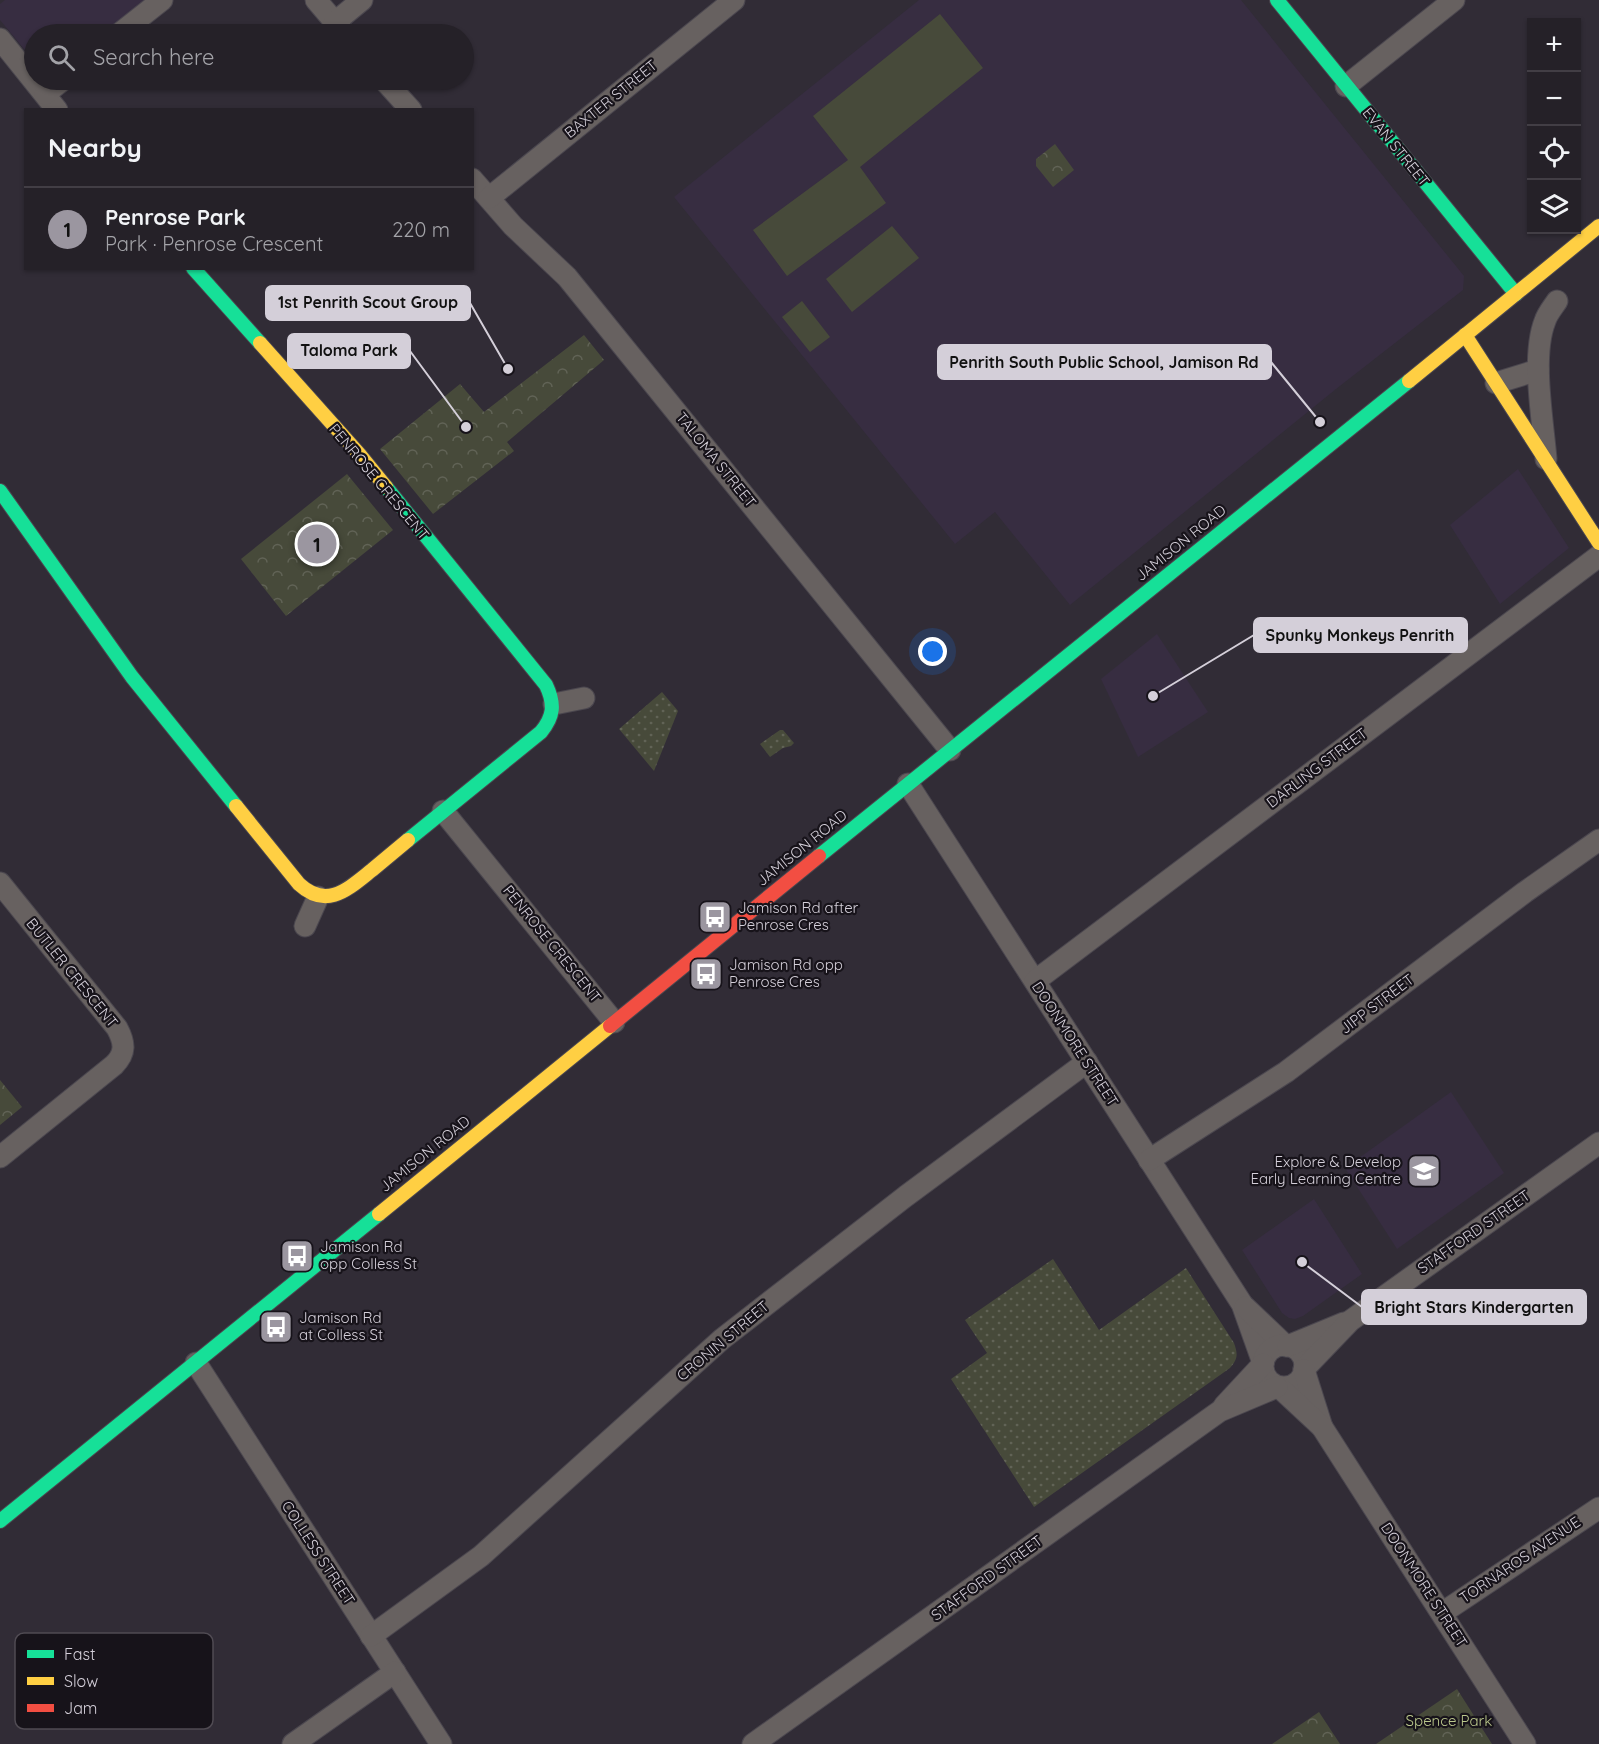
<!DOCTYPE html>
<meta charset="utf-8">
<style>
:root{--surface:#252128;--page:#2d2930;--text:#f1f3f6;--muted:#a3a3a8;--line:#423e45;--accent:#9b96a0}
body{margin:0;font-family:Quicksand,sans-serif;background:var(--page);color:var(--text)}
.controls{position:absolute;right:18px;top:18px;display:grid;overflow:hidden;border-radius:0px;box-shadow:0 2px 4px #0004}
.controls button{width:54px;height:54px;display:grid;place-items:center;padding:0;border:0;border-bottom:2px solid var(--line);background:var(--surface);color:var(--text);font:30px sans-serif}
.you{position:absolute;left:933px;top:652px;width:21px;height:21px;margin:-15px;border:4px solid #fff;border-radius:50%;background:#1a73e8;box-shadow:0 0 0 9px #1a73e833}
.badge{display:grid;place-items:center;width:39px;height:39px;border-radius:50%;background:var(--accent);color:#111;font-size:20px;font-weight:700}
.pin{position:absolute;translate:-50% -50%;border:3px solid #fff;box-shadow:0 2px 6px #0006}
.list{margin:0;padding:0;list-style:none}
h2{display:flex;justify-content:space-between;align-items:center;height:78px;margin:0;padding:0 24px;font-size:26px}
h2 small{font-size:20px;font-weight:400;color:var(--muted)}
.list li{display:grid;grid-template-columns:39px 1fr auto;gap:18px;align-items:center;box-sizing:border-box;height:84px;padding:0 24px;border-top:2px solid var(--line)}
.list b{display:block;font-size:22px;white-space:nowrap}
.list p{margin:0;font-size:20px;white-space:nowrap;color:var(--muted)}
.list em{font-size:20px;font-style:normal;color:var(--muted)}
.icon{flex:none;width:33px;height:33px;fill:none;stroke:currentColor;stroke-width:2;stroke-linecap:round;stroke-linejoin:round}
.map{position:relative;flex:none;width:1599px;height:1744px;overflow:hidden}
.search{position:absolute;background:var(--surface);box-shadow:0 2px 4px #0004;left:24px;top:24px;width:450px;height:66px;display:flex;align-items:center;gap:15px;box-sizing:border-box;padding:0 21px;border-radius:33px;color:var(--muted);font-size:22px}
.panel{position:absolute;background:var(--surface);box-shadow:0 2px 4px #0004;left:24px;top:108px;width:450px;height:162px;border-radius:0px}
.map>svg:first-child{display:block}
.built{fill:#372d41}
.grass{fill:url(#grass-dots)}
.park{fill:url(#park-crowns)}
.pitch{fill:#474a3a}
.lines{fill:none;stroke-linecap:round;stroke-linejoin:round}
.street-casing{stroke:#4b474f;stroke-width:23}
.fast-casing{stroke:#4b474f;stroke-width:16}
.slow-casing{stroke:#4b474f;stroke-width:16}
.jam-casing{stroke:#4b474f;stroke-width:16}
.street{stroke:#676160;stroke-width:21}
.fast{stroke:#16e098;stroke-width:14}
.slow{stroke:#ffcf43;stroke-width:14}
.jam{stroke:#f24e42;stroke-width:14}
.labels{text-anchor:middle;stroke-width:4.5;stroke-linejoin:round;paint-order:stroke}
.street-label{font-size:15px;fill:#d4cfd9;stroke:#17131a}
.poi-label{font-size:15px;fill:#d4cfd9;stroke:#17131a;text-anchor:start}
.park-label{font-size:15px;fill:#bcc98d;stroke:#17131a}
.key{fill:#17131a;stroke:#504b53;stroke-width:1.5}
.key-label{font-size:16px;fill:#d4cfd9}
.leader{fill:none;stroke:#d4cfd9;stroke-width:2}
.callout-dot{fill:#d4cfd9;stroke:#17131a;stroke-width:2}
.callout{fill:#d4cfd9;stroke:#d4cfd9;stroke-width:2}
.callout-label{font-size:16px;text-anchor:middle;font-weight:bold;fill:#111}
</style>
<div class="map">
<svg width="1599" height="1744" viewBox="0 0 1599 1744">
<defs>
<pattern id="grass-dots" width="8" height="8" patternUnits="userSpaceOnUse" patternTransform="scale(1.5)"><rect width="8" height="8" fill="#474a3a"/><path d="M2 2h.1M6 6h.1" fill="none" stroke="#616356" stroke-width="1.8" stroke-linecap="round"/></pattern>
<pattern id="park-crowns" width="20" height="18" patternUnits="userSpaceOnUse" patternTransform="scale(1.5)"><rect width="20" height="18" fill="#474a3a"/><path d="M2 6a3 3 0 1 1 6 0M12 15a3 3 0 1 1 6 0" fill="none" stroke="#616356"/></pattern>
</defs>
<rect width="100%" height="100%" fill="#312c36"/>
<g class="built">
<polygon points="5,0 150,0 107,34 34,34 34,61 0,20 0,4"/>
<polygon points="919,0 1241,0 1464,276 1463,290 1336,389 1070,605 995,512 955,544 674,197"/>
<polygon points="1518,469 1569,548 1500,604 1450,525"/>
<polygon points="1157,634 1208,712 1138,757 1101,679"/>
<polygon points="1451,1092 1504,1173 1397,1249 1345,1168"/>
<polygon points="1314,1199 1362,1274 1303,1316 1295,1319 1289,1318 1282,1313 1242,1250"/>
</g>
<g class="grass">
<polygon points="662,692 678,711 654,771 619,729"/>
<polygon points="780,730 783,730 794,743 791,746 783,748 770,757 760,744"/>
<path d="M1053,1259L1099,1330L1186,1268L1234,1343C1238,1354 1238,1359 1230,1368L1034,1507L951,1379L987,1353L965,1320Z"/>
</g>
<g class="park">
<polygon points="1055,144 1074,170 1053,187 1036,166 1036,159"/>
<polygon points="584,335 604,360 507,442 514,451 433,514 380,449 460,384 484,412"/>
<polygon points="347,474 393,530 286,616 241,559"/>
<polygon points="0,1080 22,1107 0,1125"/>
<polygon points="1457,1689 1492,1744 1376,1744"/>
<polygon points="1319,1712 1340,1744 1272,1744"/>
</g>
<g class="pitch">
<polygon points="940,14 983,68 860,167 886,203 787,276 753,230 848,160 813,116"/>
<polygon points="892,226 919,258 852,312 826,279"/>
<polygon points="802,301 830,337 810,352 782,317"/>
</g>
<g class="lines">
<g class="street-casing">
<g id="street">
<polyline points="316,0 345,34"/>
<polyline points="334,23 362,0"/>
<polyline points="119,34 162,0"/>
<polyline points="0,39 57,110"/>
<polyline points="384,80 411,110"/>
<polyline points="1346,86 1454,0"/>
<polyline points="45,94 63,80"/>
<polyline points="472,179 513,226 567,277 950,750"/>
<polyline points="489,198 734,0"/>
<polyline points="1496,383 1538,370"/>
<path d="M1546,459C1543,421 1531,356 1545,321C1547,314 1553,307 1557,301"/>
<polyline points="554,704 584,698"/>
<polyline points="908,784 1242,1304 1263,1363"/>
<polyline points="443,811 614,1022"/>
<path d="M0,883L117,1028C125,1043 126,1053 114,1065L0,1157"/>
<polyline points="305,926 318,897"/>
<polyline points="1035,981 1599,556"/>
<polyline points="1149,1160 1286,1072 1525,892 1599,840"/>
<polyline points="1245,1307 1286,1346"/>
<circle cx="1284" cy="1366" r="21"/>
<polyline points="1288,1346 1344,1323"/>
<polyline points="196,1363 441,1744"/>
<polyline points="1304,1369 1350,1321 1599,1143"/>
<polyline points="1304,1370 1322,1427"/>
<polyline points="1279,1387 1322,1427 1525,1744"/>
<polyline points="1224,1406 1263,1364"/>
<polyline points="1442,1613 1599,1508"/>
<polyline points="371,1636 481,1556 722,1339 906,1196 1087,1062"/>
<polyline points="293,1744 395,1672"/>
<polyline points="753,1744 1220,1411 1277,1387"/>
</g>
</g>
<g class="fast-casing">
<g id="fast">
<polyline points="1277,0 1516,294"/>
<polyline points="193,268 260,343"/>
<path d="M386,487L546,685C555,704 554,716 541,732L408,840"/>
<polyline points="0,491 132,677 236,806"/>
<polyline points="819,856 1409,381"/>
<polyline points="0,1521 379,1214"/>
</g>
</g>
<g class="slow-casing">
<g id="slow">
<polyline points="1465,335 1599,543"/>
<polyline points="260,343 360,455 386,487"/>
<polyline points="1409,381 1599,226"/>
<path d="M236,806L299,884C327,910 348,889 372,870C384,860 396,850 408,840"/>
<polyline points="379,1214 610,1026"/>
</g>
</g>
<g class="jam-casing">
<polyline id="jam" points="610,1026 819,856"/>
</g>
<use href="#street" class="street"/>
<use href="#fast" class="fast"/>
<use href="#slow" class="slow"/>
<use href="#jam" class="jam"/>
</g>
<defs>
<g id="bus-square" transform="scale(1.725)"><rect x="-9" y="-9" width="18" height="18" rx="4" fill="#9b96a0" stroke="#17131a"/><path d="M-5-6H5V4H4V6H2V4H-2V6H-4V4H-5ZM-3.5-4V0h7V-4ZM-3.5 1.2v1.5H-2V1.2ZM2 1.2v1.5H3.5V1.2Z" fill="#fff"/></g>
<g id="school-square" transform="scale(1.725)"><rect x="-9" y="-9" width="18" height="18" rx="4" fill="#9b96a0" stroke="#17131a"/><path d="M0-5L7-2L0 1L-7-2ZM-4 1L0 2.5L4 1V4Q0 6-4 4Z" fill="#fff"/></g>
</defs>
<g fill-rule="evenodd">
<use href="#bus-square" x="715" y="917"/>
<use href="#bus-square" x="706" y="974"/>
<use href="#school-square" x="1424" y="1171"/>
<use href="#bus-square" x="297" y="1256"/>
<use href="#bus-square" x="276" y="1327"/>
</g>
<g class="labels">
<g class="street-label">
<text transform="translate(611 99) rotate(-39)" y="5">BAXTER STREET</text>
<text transform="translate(1396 147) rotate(51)" y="5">EVAN STREET</text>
<text transform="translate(716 460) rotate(51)" y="5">TALOMA STREET</text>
<text transform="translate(379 482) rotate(50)" y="5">PENROSE CRESCENT</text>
<text transform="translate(1181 543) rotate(-39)" y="5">JAMISON ROAD</text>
<text transform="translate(1317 768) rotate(-37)" y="5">DARLING STREET</text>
<text transform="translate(802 848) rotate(-39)" y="5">JAMISON ROAD</text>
<text transform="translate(552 944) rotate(51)" y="5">PENROSE CRESCENT</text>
<text transform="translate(72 973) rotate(51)" y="5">BUTLER CRESCENT</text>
<text transform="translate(1377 1004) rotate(-37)" y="5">JIPP STREET</text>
<text transform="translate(1075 1044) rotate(57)" y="5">DOONMORE STREET</text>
<text transform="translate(425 1154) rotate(-39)" y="5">JAMISON ROAD</text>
<text transform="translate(1474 1232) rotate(-35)" y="5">STAFFORD STREET</text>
<text transform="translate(723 1341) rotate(-40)" y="5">CRONIN STREET</text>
<text transform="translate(318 1553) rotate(57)" y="5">COLLESS STREET</text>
<text transform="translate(1520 1560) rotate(-34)" y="5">TORNAROS AVENUE</text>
<text transform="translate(987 1578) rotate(-36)" y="5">STAFFORD STREET</text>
<text transform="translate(1424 1585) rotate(57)" y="5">DOONMORE STREET</text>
</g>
<g class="poi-label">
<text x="738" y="913">Jamison Rd after<tspan x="738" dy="17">Penrose Cres</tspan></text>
<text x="729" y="970">Jamison Rd opp<tspan x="729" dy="17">Penrose Cres</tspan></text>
<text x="1401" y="1167" text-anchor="end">Explore &amp; Develop<tspan x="1401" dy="17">Early Learning Centre</tspan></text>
<text x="320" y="1252">Jamison Rd<tspan x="320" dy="17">opp Colless St</tspan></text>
<text x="299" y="1323">Jamison Rd<tspan x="299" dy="17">at Colless St</tspan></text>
</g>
<g class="park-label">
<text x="1449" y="1726">Spence Park</text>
</g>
</g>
<rect x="15" y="1633" width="198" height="96" rx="9" class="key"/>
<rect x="27" y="1650" width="27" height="8" fill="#16e098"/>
<rect x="27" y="1677" width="27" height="8" fill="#ffcf43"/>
<rect x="27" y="1704" width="27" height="8" fill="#f24e42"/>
<g class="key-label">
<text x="64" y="1660">Fast</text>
<text x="64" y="1687">Slow</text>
<text x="64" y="1714">Jam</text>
</g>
<path class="leader" d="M508 369L470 303M466 427L410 351M1320 422L1271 362M1153 696L1254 635M1302 1262L1362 1307"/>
<g class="callout-dot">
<circle cx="508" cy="369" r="6"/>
<circle cx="466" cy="427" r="6"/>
<circle cx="1320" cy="422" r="6"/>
<circle cx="1153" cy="696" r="6"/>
<circle cx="1302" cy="1262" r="6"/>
</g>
<g class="callout">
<rect x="266" y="286" width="204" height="34" rx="6"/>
<rect x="288" y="334" width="122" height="34" rx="6"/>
<rect x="938" y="345" width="333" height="34" rx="6"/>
<rect x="1254" y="618" width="213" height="34" rx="6"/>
<rect x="1362" y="1290" width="224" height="34" rx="6"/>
</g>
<g class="callout-label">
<text x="368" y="308">1st Penrith Scout Group</text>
<text x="349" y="356">Taloma Park</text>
<text x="1104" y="368">Penrith South Public School, Jamison Rd</text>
<text x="1360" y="641">Spunky Monkeys Penrith</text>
<text x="1474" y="1313">Bright Stars Kindergarten</text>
</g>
</svg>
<div class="controls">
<button>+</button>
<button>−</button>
<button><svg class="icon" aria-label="locate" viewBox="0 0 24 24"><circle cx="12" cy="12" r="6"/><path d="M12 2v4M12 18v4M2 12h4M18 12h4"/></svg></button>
<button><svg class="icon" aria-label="layers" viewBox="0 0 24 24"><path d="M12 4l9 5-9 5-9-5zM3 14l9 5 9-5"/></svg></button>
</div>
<div class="you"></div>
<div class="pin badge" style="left:317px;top:544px">1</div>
<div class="search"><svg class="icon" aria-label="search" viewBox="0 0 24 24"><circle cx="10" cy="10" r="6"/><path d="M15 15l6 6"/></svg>Search here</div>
<section class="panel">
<h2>Nearby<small></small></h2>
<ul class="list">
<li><span class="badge">1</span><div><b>Penrose Park</b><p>Park · Penrose Crescent</p></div><em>220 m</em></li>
</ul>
</section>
</div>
